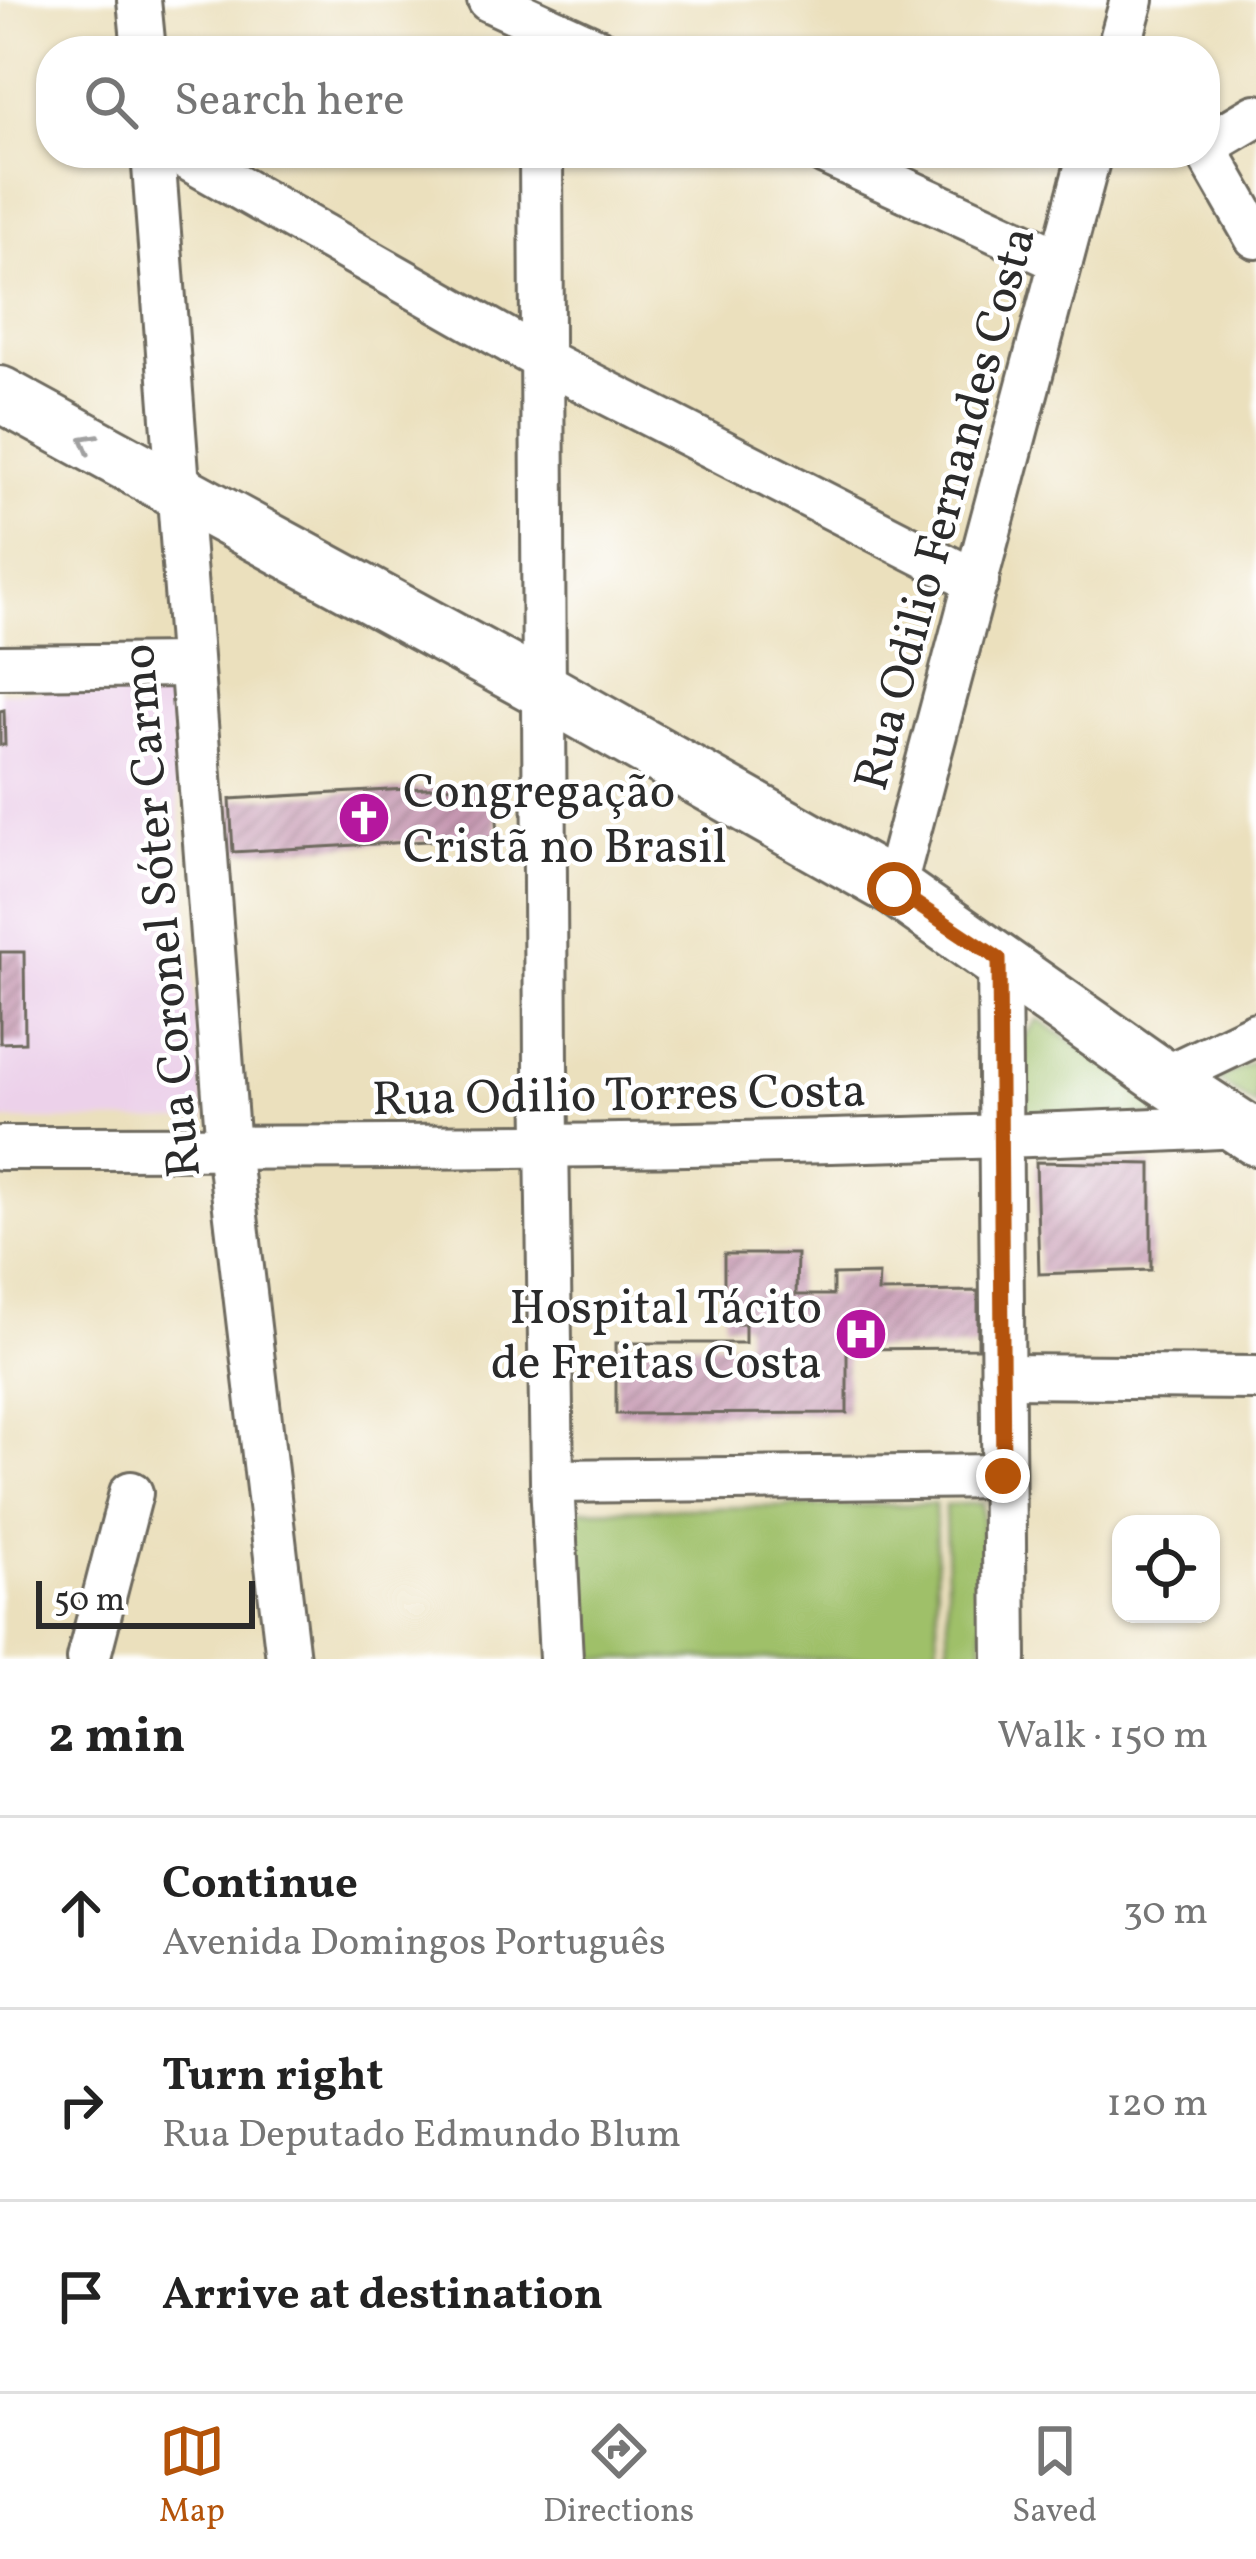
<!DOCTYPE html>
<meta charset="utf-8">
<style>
:root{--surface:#fff;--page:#f6f6f6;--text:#222;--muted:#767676;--line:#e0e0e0;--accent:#b45309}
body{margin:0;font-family:Vollkorn,serif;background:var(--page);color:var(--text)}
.controls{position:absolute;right:36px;bottom:36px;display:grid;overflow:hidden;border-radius:24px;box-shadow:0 3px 9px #0004}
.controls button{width:108px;height:108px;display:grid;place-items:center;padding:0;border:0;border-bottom:3px solid var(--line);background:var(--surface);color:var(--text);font:60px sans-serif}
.scale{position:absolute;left:36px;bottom:30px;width:219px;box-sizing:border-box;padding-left:12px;border:6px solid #2b2b2b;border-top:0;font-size:33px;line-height:42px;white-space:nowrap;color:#2b2b2b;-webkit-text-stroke:9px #fff;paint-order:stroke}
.stop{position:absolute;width:36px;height:36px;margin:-27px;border:9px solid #b45309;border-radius:50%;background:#fff}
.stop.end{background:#b45309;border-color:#fff;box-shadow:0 3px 12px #0008}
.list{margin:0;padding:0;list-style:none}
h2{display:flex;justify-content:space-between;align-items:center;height:156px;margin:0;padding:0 48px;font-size:51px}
h2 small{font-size:39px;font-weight:400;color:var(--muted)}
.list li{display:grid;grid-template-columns:78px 1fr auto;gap:36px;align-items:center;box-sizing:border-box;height:192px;padding:0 48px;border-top:3px solid var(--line)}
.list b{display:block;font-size:45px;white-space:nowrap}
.list p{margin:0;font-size:39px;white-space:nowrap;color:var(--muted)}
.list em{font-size:39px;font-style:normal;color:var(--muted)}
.icon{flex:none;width:66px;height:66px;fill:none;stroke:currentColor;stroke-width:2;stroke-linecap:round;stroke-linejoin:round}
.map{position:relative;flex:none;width:1256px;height:1659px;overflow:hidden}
.search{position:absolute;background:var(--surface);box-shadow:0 3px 9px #0004;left:36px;right:36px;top:36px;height:132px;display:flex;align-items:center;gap:30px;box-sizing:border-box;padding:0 42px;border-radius:48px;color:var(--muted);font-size:45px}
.sheet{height:732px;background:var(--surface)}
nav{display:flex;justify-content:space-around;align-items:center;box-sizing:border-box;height:168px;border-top:3px solid var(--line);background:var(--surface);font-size:33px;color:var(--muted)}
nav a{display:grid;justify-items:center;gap:6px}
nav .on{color:var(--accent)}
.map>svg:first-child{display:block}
.built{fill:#ecd1ea}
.green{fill:#9fc069;stroke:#65764a;stroke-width:3}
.building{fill:url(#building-hatch)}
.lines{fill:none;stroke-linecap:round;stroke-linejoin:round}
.minor-casing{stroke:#6e6a5e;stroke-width:48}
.major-casing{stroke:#6e6a5e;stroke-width:60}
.minor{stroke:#fff;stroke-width:42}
.major{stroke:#fff;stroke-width:54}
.oneway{stroke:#a0a0a0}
.route{stroke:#b45309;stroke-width:15}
.labels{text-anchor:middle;stroke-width:9;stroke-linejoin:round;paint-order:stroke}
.street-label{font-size:48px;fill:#2b2b2b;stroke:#fff}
.poi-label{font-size:48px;fill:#2b2b2b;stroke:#fff;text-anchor:start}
</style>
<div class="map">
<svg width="1256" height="1659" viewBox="0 0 1256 1659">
<defs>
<pattern id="building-hatch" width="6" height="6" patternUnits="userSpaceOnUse" patternTransform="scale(3)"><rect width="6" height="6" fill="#c596b0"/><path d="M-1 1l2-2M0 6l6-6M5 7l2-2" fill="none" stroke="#a07b8f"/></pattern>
</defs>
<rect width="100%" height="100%" fill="#fff"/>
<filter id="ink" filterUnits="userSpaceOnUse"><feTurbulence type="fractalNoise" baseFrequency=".00833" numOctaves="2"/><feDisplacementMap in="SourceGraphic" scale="24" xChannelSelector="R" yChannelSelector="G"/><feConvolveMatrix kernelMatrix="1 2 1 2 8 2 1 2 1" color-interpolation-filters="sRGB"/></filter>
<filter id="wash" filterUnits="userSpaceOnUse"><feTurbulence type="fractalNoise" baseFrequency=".004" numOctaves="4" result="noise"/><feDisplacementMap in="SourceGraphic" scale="48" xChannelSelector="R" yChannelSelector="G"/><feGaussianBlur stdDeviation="2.7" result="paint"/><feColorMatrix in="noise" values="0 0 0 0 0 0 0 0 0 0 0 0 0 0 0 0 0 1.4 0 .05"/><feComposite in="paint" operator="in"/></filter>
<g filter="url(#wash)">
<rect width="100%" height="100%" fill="#ebe0bd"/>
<polygon class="built" points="169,687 205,1121 0,1120 0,692"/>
<g class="green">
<polygon points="1038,1019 1163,1103 1166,1114 1040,1126 1021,1110 1022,1041"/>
<polygon points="1256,1061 1256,1106 1217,1080"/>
<polygon points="982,1503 983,1659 949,1659 945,1505"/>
<polygon points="935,1504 938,1659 582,1659 576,1510"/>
</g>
<g id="blocks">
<g class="building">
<polygon points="4,710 5,745 0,745 0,711"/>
<polygon points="495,784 498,837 233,852 230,799"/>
<polygon points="0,952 24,952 25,1042 0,1043"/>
<polygon points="1036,1162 1151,1164 1151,1270 1039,1274"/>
<polygon points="724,1254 797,1254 796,1295 833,1295 833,1275 879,1274 878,1292 978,1291 978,1348 847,1349 847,1413 616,1414 616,1343 745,1343 745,1324 724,1324"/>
</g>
</g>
</g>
<g filter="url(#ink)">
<use href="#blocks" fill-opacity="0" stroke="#6e6a5e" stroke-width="3"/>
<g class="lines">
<g class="minor-casing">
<g id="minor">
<polyline points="139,0 144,51"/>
<polyline points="489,0 600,51"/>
<polyline points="1118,51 1132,0"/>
<polyline points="1205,146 1256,116"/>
<polyline points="1205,148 1256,237"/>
<polyline points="153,153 228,1148 288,1659"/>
<polyline points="178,153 541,359 977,582"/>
<polyline points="541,153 546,1067 552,1481 561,1659"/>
<polyline points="825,153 1061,261"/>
<polyline points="0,667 189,665"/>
<polyline points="894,888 1090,153"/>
<polyline points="999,959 1005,1659"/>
<polyline points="1164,1078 1256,1034"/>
<path d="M0,1148C414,1148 827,1147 1240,1126"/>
<polyline points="1002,1376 1256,1378"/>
<polyline points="552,1481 1003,1476"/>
<polyline points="88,1659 131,1493"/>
</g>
</g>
<g class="major-casing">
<polyline id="major" points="0,394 545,691 894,888 1164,1078 1256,1138"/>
</g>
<use href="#minor" class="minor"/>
<use href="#major" class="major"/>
</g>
<defs><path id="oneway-chevron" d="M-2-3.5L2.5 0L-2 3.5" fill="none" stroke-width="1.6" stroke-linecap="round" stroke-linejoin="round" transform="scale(3)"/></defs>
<use class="oneway" href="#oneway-chevron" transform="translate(88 442) rotate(-151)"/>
</g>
<g class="lines" filter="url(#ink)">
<polyline class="route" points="894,889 999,959 1003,1476"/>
</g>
<defs>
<g id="church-disc" transform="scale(2.7)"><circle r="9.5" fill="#b5179e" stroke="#fff"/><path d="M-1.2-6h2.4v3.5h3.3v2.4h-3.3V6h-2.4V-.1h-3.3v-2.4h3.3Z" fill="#fff"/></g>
<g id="hospital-disc" transform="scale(2.7)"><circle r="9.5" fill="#b5179e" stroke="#fff"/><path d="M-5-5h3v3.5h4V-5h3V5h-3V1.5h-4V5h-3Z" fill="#fff"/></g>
</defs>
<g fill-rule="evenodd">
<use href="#church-disc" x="364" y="818"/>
<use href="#hospital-disc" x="861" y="1334"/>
</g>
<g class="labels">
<g class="street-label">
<text transform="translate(943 508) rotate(-75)" y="17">Rua Odilio Fernandes Costa</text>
<text transform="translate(159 911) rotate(-95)" y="17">Rua Coronel Sóter Carmo</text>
<text transform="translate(619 1093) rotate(-1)" y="17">Rua Odilio Torres Costa</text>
</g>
<g class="poi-label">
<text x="403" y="807">Congregação<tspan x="403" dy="55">Cristã no Brasil</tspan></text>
<text x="822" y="1323" text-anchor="end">Hospital Tácito<tspan x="822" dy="55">de Freitas Costa</tspan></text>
</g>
</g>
</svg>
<div class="controls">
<button><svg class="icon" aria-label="locate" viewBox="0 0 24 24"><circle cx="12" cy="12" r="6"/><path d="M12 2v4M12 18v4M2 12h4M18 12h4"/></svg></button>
</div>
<div class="scale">50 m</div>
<div class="stop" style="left:894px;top:889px"></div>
<div class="stop end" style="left:1003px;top:1476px"></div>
<div class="search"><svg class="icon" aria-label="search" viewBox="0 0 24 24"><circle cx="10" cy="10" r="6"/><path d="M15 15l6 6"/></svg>Search here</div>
</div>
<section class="sheet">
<h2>2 min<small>Walk · 150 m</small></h2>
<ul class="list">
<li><svg class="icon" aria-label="ahead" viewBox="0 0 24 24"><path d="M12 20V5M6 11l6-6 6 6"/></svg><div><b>Continue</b><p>Avenida Domingos Português</p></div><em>30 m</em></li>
<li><svg class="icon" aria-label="right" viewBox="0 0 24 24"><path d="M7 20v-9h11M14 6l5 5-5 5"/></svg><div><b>Turn right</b><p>Rua Deputado Edmundo Blum</p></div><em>120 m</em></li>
<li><svg class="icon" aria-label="arrive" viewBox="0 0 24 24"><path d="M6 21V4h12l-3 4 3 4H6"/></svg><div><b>Arrive at destination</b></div></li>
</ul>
</section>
<nav>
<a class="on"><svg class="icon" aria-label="map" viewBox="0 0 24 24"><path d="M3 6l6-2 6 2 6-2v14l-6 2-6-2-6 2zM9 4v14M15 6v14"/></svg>Map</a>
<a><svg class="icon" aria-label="directions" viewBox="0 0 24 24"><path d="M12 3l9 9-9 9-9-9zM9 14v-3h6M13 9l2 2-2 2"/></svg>Directions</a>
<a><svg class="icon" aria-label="saved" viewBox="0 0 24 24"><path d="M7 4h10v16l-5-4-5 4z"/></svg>Saved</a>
</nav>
